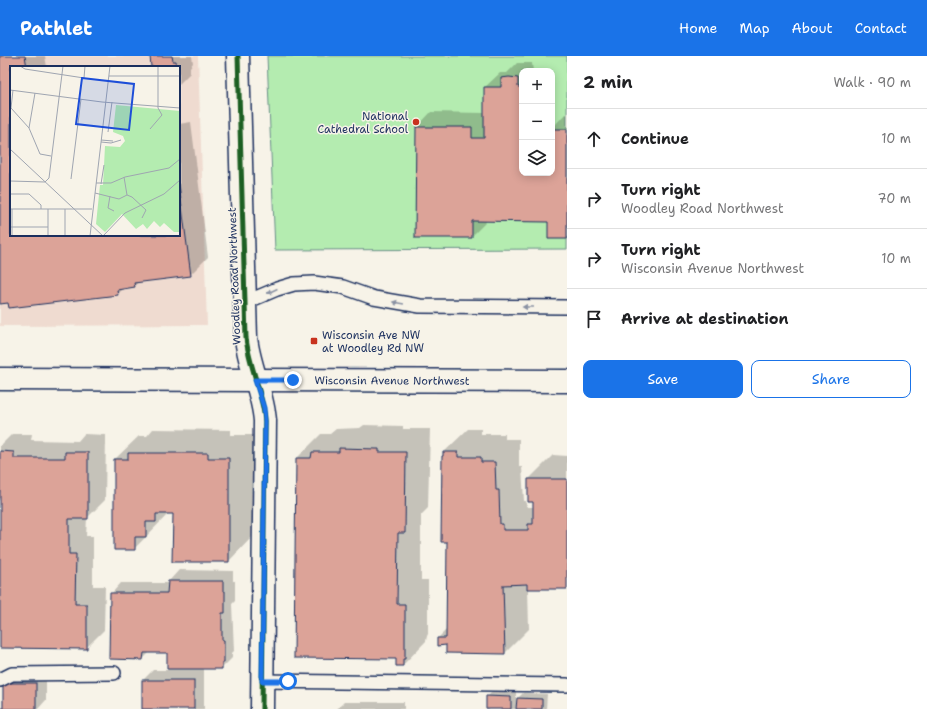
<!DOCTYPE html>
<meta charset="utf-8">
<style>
:root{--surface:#fff;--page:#f2f2f2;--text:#202124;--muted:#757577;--line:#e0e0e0;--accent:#1a73e8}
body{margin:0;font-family:"Shantell Sans",sans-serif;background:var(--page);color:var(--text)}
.controls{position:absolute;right:12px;top:12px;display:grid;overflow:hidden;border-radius:8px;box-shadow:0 2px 10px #0003}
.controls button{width:36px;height:36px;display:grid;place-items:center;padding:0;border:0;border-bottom:1px solid var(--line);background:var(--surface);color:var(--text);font:20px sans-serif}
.stop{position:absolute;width:12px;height:12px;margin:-9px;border:3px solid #1a73e8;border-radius:50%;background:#fff}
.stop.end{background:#1a73e8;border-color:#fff;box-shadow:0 1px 4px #0008}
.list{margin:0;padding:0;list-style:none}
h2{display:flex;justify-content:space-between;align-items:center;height:52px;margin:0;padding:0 16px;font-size:17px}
h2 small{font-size:13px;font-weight:400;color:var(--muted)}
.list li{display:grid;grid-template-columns:26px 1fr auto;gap:12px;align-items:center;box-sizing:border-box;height:60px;padding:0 16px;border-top:1px solid var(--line)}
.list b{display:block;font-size:15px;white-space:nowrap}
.list p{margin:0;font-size:13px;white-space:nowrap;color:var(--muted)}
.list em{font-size:13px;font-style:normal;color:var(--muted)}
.actions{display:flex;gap:8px;padding:12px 16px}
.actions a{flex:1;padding:9px 0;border:1px solid var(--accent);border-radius:8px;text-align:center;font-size:14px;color:var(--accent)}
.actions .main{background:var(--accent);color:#fff}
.icon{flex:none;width:22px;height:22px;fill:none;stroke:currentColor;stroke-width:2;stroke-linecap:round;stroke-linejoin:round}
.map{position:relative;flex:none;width:567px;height:653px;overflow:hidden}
header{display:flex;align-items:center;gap:24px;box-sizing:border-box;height:56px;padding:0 20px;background:var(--accent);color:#fff}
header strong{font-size:19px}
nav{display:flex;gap:22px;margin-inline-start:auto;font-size:14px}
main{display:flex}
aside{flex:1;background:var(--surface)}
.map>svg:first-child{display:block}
.built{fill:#efdbd0;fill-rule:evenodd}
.green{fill:#b4ecb0;stroke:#688e87;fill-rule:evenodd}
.shadow{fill:#0003}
.building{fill:#dca398;stroke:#1b2f5e}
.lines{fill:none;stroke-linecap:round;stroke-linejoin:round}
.service-casing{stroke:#1b2f5e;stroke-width:16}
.minor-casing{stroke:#1b2f5e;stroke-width:25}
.primary-casing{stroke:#1b2f5e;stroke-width:25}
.service{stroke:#f7f3e8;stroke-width:13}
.minor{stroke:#f7f3e8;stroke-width:22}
.primary{stroke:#f7f3e8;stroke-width:22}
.cycleway-casing{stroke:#f7f3e8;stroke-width:8}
.cycleway{stroke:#1b5e20;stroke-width:5}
.oneway{fill:#8991a3}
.route{stroke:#1a73e8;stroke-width:5}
.poi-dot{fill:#c8321e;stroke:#f7f3e8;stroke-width:1.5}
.labels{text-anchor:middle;stroke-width:3;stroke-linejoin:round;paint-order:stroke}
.poi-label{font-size:11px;fill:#1b2f5e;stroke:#f7f3e8;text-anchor:end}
.street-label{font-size:11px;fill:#1b2f5e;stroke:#f7f3e8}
.inset-road{fill:none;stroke:#9fa5b1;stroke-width:1}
.view{fill:#1d4ed8;fill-opacity:0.15;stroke:#1d4ed8;stroke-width:2}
.inset-edge{fill:none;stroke:#1b2f5e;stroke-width:2}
</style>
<header>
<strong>Pathlet</strong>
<nav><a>Home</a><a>Map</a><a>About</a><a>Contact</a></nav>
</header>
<main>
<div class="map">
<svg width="567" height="653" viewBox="0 0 567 653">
<rect width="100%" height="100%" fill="#f7f3e8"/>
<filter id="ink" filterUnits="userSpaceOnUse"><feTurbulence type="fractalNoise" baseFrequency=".025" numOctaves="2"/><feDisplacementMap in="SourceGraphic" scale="8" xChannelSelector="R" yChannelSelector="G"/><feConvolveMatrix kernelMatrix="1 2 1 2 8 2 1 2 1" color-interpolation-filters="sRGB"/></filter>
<g filter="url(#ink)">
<path class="built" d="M0,0H198L207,269L0,270ZM11,11H179V179H11Z"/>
<path class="green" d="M267,0H567V193L275,194ZM522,15H552V117H522Z"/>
<g class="shadow">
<polygon points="0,0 45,0 47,11 11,11 11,179 179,179 179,68 191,66 208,201 190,219 140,225 134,230 123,232 117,238 0,247"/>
<polygon points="151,0 192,0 193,7 190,11 190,17 179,28 179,11 152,11"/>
<polygon points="517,7 532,7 533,15 522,15 522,117 552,117 552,69 555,69 565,58 567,58 567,182 549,165 486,165 486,166 471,181 416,181 417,71 431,56 485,57 485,31 500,17 507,17"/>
<polygon points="364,369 403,370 403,373 430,373 428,452 421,459 421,524 428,524 428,578 427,580 426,585 403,609 397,602 297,402 321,378 330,378 336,373 360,372"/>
<polygon points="153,373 231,374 231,379 253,379 252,481 229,505 174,457 169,457 134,493 115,403 139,380 147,380"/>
<polygon points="468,373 481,373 481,378 505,378 505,383 519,383 519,411 522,411 524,445 526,445 527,451 534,451 529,423 553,399 567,400 567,532 528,532 529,573 505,597 447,596 447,588 438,589 438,582 447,573 448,485 444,396"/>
<polygon points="12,378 32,378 31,384 78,385 84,378 106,379 105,444 87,462 86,480 93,480 93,530 105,530 104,574 86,592 0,591 0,390"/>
<polygon points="179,514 233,515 233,525 235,525 235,545 232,548 234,595 232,597 232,602 222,612 204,612 204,653 143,653 143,624 153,614 168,614 169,596 150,596 143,603 111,538 121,527 168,527 169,525"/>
<polygon points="14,617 46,617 46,644 38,653 4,653 4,628"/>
<polygon points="492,636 516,636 516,653 517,653 518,642 523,637 547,638 546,653 487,653 487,641"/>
<polygon points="344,646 404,646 404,653 337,653"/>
</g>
<g class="building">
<polygon points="0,0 25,0 27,11 11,11 11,179 179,179 179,128 191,220 134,227 135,231 117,234 118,239 9,252 8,247 0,248"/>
<polygon points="150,0 172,0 173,5 176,5 177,11 151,11"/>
<polygon points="509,21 518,22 518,31 522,31 522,117 552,117 552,73 567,73 567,183 548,183 548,166 472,165 472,182 415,182 416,71 472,71 472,82 484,82 484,31 501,31 501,22"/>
<polygon points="339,392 376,393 379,393 379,396 406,396 405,477 398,477 397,548 405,548 405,603 403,603 403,610 396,610 396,603 294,602 296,402 311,402 312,396 339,396"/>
<polygon points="0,395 14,396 14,402 65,402 65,396 88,396 88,463 69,463 69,498 76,498 75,548 87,548 87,593 0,592"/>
<polygon points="443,396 458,396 458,401 481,401 481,406 495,406 496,434 499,434 500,468 503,468 503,474 528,474 528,468 533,468 533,446 528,446 528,423 567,423 567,533 527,533 527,528 503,529 505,598 446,597 446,589 437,590 437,582 446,582 447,486 441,486 442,400 443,400"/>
<polygon points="128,397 208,397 208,402 229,402 229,506 172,506 173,458 156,458 156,466 146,466 146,481 135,481 135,494 114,494 114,403 128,403"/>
<polygon points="168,525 223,525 223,535 225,535 225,557 222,557 222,584 224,584 224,606 222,606 222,613 167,613 167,597 144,597 143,604 109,603 110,537 167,537"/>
<rect x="142" y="624" width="52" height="29"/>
<rect x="3" y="627" width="33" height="26"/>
<polygon points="486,640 511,641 511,653 486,653"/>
<polygon points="517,642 542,643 542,653 516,653"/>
</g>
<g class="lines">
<g class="service-casing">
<g id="service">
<polyline points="244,247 277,233 294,228 314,227 343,231 374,242 420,250 567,251"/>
<polyline points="0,624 12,618 114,617"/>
<polyline points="262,625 567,629"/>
</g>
</g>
<g class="minor-casing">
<path id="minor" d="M238,0L246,282C249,310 263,337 265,365L262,653"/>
</g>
<g class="primary-casing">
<g id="primary">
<path id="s1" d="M0,323L567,325"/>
</g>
</g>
<use href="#service" class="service"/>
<use href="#minor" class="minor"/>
<use href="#primary" class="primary"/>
<g class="cycleway-casing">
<path id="cycleway" d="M238,0L246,282C249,310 263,337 265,365L262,653"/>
</g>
<use href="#cycleway" class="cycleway"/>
</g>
<defs><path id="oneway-solid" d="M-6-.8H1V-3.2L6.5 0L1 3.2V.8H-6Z"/></defs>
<g class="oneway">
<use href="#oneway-solid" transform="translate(272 235) rotate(155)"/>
<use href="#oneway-solid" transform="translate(398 247) rotate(-170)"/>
<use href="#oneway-solid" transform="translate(528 251) rotate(-180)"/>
</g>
</g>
<g class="lines" filter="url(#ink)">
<polyline class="route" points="288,625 262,625 265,365 264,352 255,324 293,324"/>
</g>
<g class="poi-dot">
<circle cx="416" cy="66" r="4"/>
<rect x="310" y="281" width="8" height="8" rx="2"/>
</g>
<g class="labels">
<g class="poi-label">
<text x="408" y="64">National<tspan x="408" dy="13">Cathedral School</tspan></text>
<text x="322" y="283" text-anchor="start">Wisconsin Ave NW<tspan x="322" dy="13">at Woodley Rd NW</tspan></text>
</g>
<g class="street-label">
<text transform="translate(234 220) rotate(-92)" y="4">Woodley Road Northwest</text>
<text dy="4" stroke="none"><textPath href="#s1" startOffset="392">Wisconsin Avenue Northwest</textPath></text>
</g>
</g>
<g transform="translate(10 10)">
<rect width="170" height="170" fill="#f7f3e8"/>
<path d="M106,39L170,45V166H164L154,157L150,161L144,155L137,163L133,158L126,163L112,148L95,166L86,158L90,119H93L95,80L110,81L115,75L113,70L103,66Z" fill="#b4ecb0"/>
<path class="inset-road" d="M10,0L15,3L74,12L75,0M99,10H170M0,24L92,36L170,42M3,24L1,42L19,62L25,27M19,62L30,88L41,90M140,63L152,49L148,42V0M98,66L102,36M91,74L103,75M91,76L101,77L111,74M0,83L93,170M114,111L117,129M61,113L71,33M0,115L35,116L39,112L53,0M86,117H101L115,111L159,102L170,93M91,118L94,99M85,127L109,133L117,129L122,131L136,144L132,152M0,128H19L31,139V143M100,130L98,142L104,145M0,143H82M2,143V170M38,143V170M55,143V170M0,161H38M80,170L100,0M93,170L115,147L154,128L170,114"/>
<path class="view" d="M72,12L124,18L119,64L66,58Z"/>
<rect width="170" height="170" class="inset-edge"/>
</g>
</svg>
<div class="controls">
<button>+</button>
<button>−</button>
<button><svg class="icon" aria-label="layers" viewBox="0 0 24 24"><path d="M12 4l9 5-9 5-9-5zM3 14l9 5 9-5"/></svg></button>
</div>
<div class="stop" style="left:288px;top:625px"></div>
<div class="stop end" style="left:293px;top:324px"></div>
</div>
<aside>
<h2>2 min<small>Walk · 90 m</small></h2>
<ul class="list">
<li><svg class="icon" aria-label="ahead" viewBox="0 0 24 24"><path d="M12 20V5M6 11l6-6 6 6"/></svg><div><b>Continue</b></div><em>10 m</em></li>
<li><svg class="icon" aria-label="right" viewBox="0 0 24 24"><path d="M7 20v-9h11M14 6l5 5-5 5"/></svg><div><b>Turn right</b><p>Woodley Road Northwest</p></div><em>70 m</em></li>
<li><svg class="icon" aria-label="right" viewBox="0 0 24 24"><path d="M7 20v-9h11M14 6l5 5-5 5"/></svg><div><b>Turn right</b><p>Wisconsin Avenue Northwest</p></div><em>10 m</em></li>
<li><svg class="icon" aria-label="arrive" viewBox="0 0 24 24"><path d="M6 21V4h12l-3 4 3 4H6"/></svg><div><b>Arrive at destination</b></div></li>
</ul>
<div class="actions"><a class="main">Save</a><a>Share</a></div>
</aside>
</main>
